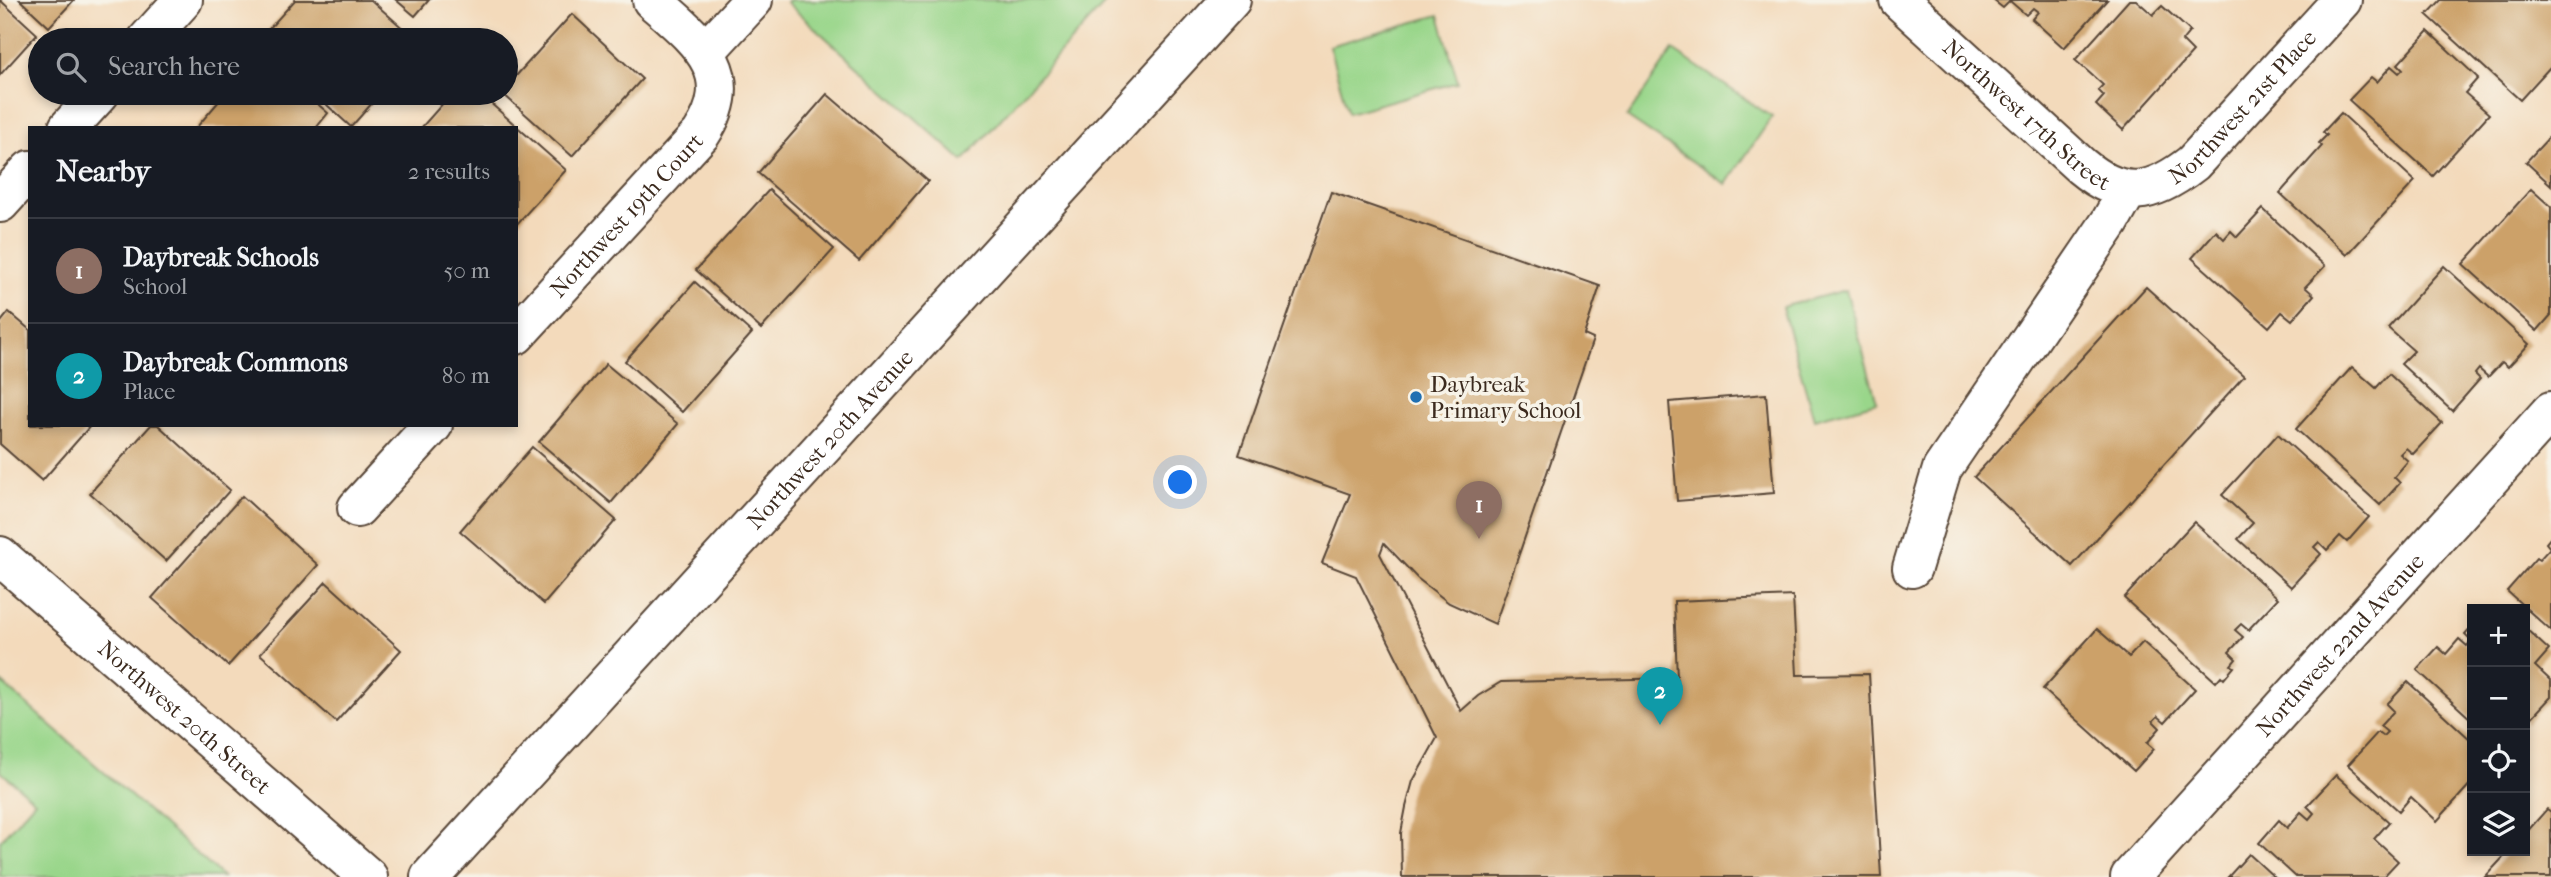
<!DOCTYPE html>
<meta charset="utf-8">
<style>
:root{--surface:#171b24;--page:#20242c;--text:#f1f3f6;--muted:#9ea1a6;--line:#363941;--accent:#1f6fb2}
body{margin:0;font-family:"IM FELL French Canon",serif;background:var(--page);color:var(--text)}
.controls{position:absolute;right:21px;bottom:21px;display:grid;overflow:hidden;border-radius:0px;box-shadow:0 4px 10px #0003}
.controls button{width:63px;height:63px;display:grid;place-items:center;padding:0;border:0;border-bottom:2px solid var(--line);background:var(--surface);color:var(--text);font:35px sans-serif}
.you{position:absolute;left:1181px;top:483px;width:24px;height:24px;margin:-18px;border:5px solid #fff;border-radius:50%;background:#1a73e8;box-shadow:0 0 0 10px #1a73e833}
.badge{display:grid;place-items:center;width:46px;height:46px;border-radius:50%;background:var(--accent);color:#fff;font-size:23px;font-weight:700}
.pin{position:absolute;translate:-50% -58px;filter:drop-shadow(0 2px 4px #0008)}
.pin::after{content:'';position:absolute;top:37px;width:24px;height:21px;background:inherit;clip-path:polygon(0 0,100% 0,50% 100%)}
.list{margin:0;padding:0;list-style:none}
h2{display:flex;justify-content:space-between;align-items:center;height:91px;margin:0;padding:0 28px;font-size:30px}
h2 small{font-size:23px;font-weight:400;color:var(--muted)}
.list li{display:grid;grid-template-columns:46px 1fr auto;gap:21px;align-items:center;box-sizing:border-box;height:105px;padding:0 28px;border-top:2px solid var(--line)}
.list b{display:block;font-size:26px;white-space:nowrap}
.list p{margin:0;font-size:23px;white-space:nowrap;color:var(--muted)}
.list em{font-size:23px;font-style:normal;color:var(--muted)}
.icon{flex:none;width:38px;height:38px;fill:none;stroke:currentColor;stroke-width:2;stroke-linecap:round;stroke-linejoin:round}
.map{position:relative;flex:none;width:2551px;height:877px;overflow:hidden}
.search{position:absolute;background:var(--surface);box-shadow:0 4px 10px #0003;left:28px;top:28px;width:490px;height:77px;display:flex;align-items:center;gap:18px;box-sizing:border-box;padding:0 24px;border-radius:38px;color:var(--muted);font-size:26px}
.panel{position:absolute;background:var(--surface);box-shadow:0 4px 10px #0003;left:28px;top:126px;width:490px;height:301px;border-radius:0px}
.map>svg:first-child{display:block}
.green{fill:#99d68a;stroke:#6a8054;stroke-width:2}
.building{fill:#cca169}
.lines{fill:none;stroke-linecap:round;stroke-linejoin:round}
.minor-casing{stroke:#574436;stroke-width:42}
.minor{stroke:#fff;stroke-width:38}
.poi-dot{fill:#1f6fb2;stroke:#f7f3e8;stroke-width:2.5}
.labels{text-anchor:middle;stroke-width:7;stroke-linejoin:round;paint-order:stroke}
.street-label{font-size:23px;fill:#3b2a1e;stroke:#f7f3e8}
.poi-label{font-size:23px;fill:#3b2a1e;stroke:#f7f3e8;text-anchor:start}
</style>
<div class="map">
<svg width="2551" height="877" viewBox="0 0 2551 877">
<rect width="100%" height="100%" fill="#f7f3e8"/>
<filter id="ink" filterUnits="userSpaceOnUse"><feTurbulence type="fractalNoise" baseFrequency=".0143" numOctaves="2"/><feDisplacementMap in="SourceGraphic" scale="14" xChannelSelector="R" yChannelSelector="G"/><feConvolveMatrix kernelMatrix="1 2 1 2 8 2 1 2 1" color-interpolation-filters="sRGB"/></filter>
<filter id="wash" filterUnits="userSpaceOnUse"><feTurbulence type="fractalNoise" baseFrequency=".00686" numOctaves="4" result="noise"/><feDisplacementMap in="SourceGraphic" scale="28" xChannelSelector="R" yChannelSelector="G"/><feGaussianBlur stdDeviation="1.57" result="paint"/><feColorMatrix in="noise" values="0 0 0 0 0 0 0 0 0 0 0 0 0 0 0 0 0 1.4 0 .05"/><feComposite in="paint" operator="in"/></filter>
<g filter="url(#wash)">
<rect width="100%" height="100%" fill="#f3dabb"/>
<g class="green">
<polygon points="788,0 1108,0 963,161 786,2"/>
<polygon points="1439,15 1458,82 1348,113 1329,46"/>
<polygon points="1673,50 1772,117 1726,184 1627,117"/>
<polygon points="1846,290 1877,402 1814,419 1782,307"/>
<polygon points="0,681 223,877 0,877 0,841 35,801 0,771"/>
</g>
<g id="blocks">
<g class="building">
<polygon points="0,0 37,34 0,75"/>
<polygon points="20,0 74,0 49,27"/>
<polygon points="295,0 371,0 416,40 259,40"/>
<polygon points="396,0 429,0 415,16"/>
<polygon points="1993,0 2107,0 2064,48 2032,19 2038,12 2033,8 2026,15 2010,1 2003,8"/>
<polygon points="2129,0 2136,0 2153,15 2162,6 2190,31 2182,41 2193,52 2123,130 2096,105 2104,96 2098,90 2103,85 2075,60"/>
<polygon points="2441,0 2551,0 2551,66 2520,100 2427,15"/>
<polygon points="572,14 642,79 572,156 502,93 506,93 506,87"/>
<polygon points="2428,31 2478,78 2465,93 2489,114 2433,176 2349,100 2371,77 2377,82 2391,66 2399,73 2403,69 2398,64"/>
<polygon points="226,93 305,93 328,113 316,128 196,128"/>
<polygon points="314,93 381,93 351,127"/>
<polygon points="452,93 479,93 566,170 516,225 516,128 421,128"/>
<polygon points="827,94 928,181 859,261 758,173"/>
<polygon points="2341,113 2415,181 2347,255 2280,193 2322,146 2319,143 2327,135 2323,132"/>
<polygon points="2551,135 2551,185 2526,162"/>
<polygon points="2531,189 2551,207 2551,315 2537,331 2463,264"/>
<polygon points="769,190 834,249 761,329 696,270"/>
<polygon points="1331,192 1600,286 1584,335 1593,339 1495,624 1449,603 1417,578 1384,543 1380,554 1461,711 1478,696 1501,682 1677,678 1674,601 1793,596 1797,675 1869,674 1881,877 1402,877 1401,833 1406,807 1413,781 1437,738 1356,576 1322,563 1350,494 1239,455"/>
<polygon points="2263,209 2325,266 2305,287 2314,295 2292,320 2282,312 2269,327 2192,258 2216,231 2224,239 2231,231 2237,237"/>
<polygon points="2444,266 2529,344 2508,367 2502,362 2488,377 2479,369 2475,374 2480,379 2452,411 2401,364 2414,351 2388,328"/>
<polygon points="695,282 752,333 682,412 625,361"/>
<polygon points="2146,287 2244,376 2072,566 1974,477"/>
<polygon points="9,312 30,330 30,425 91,425 42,481 0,444 0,323"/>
<polygon points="606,364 678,424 611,503 539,442"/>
<polygon points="2352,367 2376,388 2389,374 2442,423 2413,454 2406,448 2400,454 2408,461 2394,477 2400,483 2380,505 2296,429"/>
<polygon points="1766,394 1774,493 1677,501 1669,402"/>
<polygon points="151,425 158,425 230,490 166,561 90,493"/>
<polygon points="2278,434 2369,517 2347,542 2340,536 2327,550 2319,542 2314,547 2321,554 2291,587 2238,539 2253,523 2222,495"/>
<polygon points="532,447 616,520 544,604 460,531"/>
<polygon points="242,496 318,565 228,666 152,598"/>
<polygon points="2194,522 2278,598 2248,630 2241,624 2235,630 2243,637 2229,652 2236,659 2231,665 2234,667 2224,679 2221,676 2216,682 2124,598"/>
<polygon points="2551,537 2551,631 2507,591 2536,558 2539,560 2550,548 2546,543"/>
<polygon points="326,582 401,650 336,722 260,654"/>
<polygon points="2472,627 2472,720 2417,670 2438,647 2446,654 2459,639 2467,646 2471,641 2465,635"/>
<polygon points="2525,628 2549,650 2535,666 2551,681 2551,697 2525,725"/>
<polygon points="2097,629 2129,657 2143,642 2195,689 2165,722 2158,716 2153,721 2160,728 2147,743 2154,749 2134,771 2043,689"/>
<polygon points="2408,682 2472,741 2472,782 2437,821 2411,797 2399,811 2348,765 2378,732 2383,736 2387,732 2380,726 2394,711 2387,704"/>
<polygon points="2336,775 2389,822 2374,839 2398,861 2383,877 2296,877 2259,843 2279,820 2287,828 2301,812 2309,819 2314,813 2307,806"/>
<polygon points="2547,809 2551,812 2551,877 2485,877 2509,851 2525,851 2525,834"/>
<polygon points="2249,854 2274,877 2228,877"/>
</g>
</g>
</g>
<g filter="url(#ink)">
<use href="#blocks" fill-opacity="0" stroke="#574436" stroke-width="2"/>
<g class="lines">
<g class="minor-casing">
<g id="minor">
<path id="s1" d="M1899,0L2081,166C2123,201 2152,195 2193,163L2342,0"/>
<polyline points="147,40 183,0"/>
<polyline points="706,51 753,0"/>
<polyline points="68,128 100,93"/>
<polyline points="0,203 30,170"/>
<path id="s2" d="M516,335L701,134C742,72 696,39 652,0"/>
<polyline points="357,508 433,425"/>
<path id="s3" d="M0,556L368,877"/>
<polyline points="1912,568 1942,469 2110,222 2128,190"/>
<path id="s4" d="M430,877L1231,0"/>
<path id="s5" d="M2130,877L2551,411"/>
</g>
</g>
<use href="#minor" class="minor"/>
</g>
</g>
<circle class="poi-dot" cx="1416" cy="397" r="7"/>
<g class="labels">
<g class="street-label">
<text dy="8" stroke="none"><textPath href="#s1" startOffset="446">Northwest 21st Place</textPath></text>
<text dy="8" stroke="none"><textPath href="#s1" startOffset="172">Northwest 17th Street</textPath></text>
<text dy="8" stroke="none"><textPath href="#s2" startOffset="163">Northwest 19th Court</textPath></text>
<text dy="8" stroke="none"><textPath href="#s4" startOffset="593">Northwest 20th Avenue</textPath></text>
<text dy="8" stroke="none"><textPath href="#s5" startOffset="313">Northwest 22nd Avenue</textPath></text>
<text dy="8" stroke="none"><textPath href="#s3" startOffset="245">Northwest 20th Street</textPath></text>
</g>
<g class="poi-label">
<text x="1430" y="392">Daybreak<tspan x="1430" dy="26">Primary School</tspan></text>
</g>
</g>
</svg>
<div class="controls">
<button>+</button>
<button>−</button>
<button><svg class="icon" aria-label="locate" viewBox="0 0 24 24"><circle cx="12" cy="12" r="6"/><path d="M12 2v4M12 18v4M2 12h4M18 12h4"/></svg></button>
<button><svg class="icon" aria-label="layers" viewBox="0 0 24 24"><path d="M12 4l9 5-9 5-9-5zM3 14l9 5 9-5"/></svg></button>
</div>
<div class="you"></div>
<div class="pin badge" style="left:1479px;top:539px;background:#8d6e63">1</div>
<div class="pin badge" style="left:1660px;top:725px;background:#0f9aa8">2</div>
<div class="search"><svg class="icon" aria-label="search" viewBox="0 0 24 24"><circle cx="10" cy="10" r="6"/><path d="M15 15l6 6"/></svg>Search here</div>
<section class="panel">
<h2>Nearby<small>2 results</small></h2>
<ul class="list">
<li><span class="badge" style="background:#8d6e63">1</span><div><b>Daybreak Schools</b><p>School</p></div><em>50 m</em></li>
<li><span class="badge" style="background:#0f9aa8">2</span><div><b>Daybreak Commons</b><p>Place</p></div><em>80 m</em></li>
</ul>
</section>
</div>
